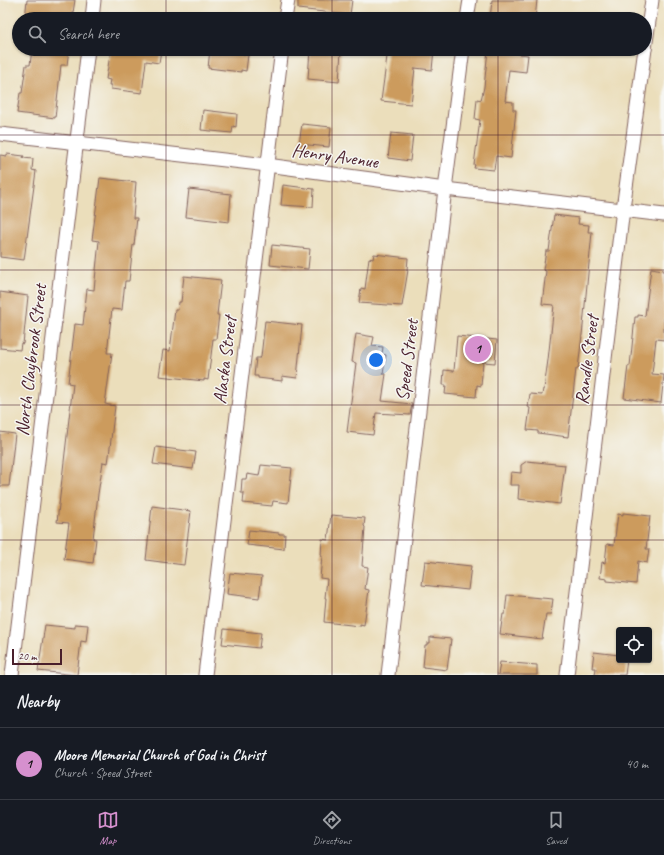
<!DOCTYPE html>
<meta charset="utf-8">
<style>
:root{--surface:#171b24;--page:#20242c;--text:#f1f3f6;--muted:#9ea1a6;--line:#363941;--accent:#d690ce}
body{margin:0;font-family:Caveat,sans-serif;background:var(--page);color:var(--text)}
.controls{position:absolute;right:12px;bottom:12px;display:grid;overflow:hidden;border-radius:4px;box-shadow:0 1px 3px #0004}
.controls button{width:36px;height:36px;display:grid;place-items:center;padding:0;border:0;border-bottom:1px solid var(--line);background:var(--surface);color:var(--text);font:20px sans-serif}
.scale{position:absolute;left:12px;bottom:10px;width:50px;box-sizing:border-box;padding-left:4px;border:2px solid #4a1f2b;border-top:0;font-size:11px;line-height:14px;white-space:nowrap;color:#4a1f2b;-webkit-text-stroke:3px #f6f6f2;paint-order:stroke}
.you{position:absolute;left:376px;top:360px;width:14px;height:14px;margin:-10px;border:3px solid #fff;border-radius:50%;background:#1a73e8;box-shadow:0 0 0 6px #1a73e833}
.badge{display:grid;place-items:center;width:26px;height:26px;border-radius:50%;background:var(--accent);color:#111;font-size:13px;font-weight:700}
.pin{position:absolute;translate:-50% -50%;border:2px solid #fff;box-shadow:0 1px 4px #0006}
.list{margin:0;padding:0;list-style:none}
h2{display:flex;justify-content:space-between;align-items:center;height:52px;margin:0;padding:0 16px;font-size:17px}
h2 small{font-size:13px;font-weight:400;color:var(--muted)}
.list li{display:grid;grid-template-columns:26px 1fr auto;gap:12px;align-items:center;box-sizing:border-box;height:72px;padding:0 16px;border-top:1px solid var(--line)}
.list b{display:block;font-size:15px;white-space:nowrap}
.list p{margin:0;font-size:13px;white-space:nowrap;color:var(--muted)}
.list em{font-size:13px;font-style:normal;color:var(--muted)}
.icon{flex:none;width:22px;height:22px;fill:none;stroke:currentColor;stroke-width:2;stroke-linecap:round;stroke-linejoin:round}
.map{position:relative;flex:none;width:664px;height:675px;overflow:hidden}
.search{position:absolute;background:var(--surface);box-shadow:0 1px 3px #0004;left:12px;right:12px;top:12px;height:44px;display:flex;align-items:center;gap:10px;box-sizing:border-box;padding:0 14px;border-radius:22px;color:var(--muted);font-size:15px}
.sheet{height:124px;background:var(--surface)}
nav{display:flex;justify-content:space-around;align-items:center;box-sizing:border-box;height:56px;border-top:1px solid var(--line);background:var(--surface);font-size:11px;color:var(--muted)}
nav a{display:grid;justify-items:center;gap:2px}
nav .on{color:var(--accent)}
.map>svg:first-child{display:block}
.building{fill:#cc9b5d}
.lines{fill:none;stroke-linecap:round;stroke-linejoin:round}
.street-casing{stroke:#82625d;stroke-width:15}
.street{stroke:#fff;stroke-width:13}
.grid{fill:none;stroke:#4a1f2b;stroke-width:1;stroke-opacity:0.55}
.labels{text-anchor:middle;stroke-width:3;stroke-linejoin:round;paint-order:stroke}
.street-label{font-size:19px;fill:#4a1f2b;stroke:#f6f6f2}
</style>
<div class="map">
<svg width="664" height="675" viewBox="0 0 664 675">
<rect width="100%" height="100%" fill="#f6f6f2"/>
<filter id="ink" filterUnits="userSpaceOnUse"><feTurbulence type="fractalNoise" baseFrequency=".025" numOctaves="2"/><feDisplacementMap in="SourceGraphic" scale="8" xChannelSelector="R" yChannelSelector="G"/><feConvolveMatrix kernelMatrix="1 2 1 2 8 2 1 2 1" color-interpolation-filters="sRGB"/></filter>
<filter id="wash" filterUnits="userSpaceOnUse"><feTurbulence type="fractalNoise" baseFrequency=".012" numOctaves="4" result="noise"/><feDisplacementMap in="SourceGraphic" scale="16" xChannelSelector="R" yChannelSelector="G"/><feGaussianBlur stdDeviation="0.9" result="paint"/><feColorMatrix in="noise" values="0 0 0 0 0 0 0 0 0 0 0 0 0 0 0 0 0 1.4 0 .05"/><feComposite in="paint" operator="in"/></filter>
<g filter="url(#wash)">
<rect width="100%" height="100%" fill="#ebdebb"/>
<g id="blocks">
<g class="building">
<polygon points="27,0 75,0 72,19 25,19"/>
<polygon points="298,0 352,0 350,15 298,9"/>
<polygon points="492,0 537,0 535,19 490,19"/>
<polygon points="32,49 69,49 67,65 61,65 55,118 17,113 20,93 22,93 26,65 30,65"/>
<polygon points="111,49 161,50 159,63 146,61 142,93 111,89 111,85 109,85 110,80 106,79"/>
<polygon points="210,49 243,53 243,54 248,55 246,71 241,70 241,72 208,68"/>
<polygon points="310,49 337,49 337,50 341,51 339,82 308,79"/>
<polygon points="388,49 434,49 432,70 415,68 411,104 381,101"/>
<polygon points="488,50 528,55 526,72 509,70 505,101 513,102 513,110 516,110 511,158 496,156 494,170 474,168 475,165 474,165 480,120 475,119 477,99 481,100 484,87"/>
<polygon points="203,110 237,114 236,127 233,126 232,133 201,130"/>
<polygon points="302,124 331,127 329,147 299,144"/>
<polygon points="391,133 413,135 410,161 388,158"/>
<polygon points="7,154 24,156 23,158 33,159 32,170 36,171 24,260 0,257 0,155 7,156"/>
<polygon points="100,178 136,182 133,218 137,218 134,245 133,245 129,281 125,281 122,310 112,309 107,353 112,353 105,404 115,406 109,456 108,463 103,462 98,494 93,539 96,539 93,563 64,559 69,523 57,522 73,384 68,383 75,324 83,325 87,289 94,290 99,241 92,240"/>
<polygon points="283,185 314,189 313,207 281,205"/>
<polygon points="189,189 231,194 229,222 186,217"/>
<polygon points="554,215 579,218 578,224 589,225 588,232 592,232 583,326 578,369 576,369 568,437 538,433 538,431 527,430 530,408 528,407 530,394 542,395 543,389 544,389 548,360 554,305 542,304 546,271 543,270 546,251 549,251"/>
<polygon points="272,245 310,249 308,269 270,265"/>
<polygon points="374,254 408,258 407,270 408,270 402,306 359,303 361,288 365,289 369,258 373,259"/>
<polygon points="651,268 664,270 664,340 656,339 652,374 664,375 661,403 624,398 628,366 630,366 635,317 638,317 638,315 645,316"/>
<polygon points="184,276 221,280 217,315 219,315 216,339 213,339 208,380 204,379 204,381 159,376 163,350 170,351 175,310 178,310 179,302 181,302"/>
<polygon points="0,292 28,296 23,344 21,343 20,350 0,348"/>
<polygon points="265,321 302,325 297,378 282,376 282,381 258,378 258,376 254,376 256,358 260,358 261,357"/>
<polygon points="356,334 374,337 372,346 383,347 382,354 386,355 383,374 386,374 382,401 412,404 410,415 376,413 373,435 347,432 356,363 352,362"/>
<polygon points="457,336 497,340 495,363 483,362 481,386 477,385 476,397 445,394 446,385 443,385 444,370 454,371"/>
<polygon points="0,432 15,434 9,486 0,486"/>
<polygon points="156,447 196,452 193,469 153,464"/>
<polygon points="527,461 565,465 560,504 518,499 519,485 510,485 511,472 521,473 521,465"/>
<polygon points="261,465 292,468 288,503 273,501 272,506 243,503 244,493 241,493 242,479 246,479 247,474 259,476"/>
<polygon points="152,506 191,511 184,565 146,560"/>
<polygon points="623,513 650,516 646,549 649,549 647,563 638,561 636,584 607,581 607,579 600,578 602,562 605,563 607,544 614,545 618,514 623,515"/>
<polygon points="331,515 365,518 364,526 365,527 362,566 368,567 365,589 369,590 364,625 360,624 360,626 324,622 326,598 325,598 327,579 320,578 322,556 321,556 322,539 328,540"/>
<polygon points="249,530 279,533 279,534 285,534 284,549 247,545"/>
<polygon points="425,561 471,566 468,590 422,585"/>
<polygon points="230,573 262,576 259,598 227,594"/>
<polygon points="507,595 553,599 551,614 546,614 542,639 500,634 503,614 505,614"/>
<polygon points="75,624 88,625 86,642 81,641 77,675 38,671 45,625 75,628"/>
<polygon points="224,629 261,633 259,648 222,644"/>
<polygon points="430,637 451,639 447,670 423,667 425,645 427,645 427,643 430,643"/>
<polygon points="594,652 619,655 619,660 627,660 625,675 595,675 596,668 592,668"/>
<polygon points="500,662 537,665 537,675 498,675"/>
</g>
</g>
</g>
<g filter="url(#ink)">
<use href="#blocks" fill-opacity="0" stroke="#82625d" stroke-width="1"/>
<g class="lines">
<g class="street-casing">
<g id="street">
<polyline points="92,19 94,0"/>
<polyline points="285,19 288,0"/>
<polyline points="467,19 470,0"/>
<polyline points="645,49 652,0"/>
<polyline points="0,134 267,165 445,189 664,215"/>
<polyline points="12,675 88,49"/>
<polyline points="205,675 282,49"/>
<polyline points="388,675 445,189 463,49"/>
<polyline points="567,675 623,209 645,49"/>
</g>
</g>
<use href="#street" class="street"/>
</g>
</g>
<path class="grid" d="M166,0V19M332,0V19M498,0V19M166,49V675M332,49V675M498,49V675M0,135H664M0,270H664M0,405H664M0,540H664"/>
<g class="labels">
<g class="street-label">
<text transform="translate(335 155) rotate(8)" y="7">Henry Avenue</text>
<text transform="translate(30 360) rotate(-83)" y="7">North Claybrook Street</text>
<text transform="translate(224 360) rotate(-83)" y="7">Alaska Street</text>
<text transform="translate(406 360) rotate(-83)" y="7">Speed Street</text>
<text transform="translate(586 360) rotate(-83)" y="7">Randle Street</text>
</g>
</g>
</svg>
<div class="controls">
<button><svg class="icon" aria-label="locate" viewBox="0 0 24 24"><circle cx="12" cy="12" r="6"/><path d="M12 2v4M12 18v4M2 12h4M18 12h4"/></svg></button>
</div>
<div class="scale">20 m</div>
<div class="you"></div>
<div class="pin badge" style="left:478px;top:349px">1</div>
<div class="search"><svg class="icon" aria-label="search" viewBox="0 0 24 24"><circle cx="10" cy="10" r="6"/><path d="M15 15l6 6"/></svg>Search here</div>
</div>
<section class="sheet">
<h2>Nearby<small></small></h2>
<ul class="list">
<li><span class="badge">1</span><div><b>Moore Memorial Church of God in Christ</b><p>Church · Speed Street</p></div><em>40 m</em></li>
</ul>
</section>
<nav>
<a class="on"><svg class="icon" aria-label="map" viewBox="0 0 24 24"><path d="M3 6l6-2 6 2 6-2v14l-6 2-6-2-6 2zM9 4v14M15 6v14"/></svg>Map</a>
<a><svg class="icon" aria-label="directions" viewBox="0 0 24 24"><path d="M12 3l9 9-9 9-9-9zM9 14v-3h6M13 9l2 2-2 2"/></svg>Directions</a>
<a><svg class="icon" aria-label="saved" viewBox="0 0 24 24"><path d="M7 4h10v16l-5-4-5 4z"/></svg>Saved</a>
</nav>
